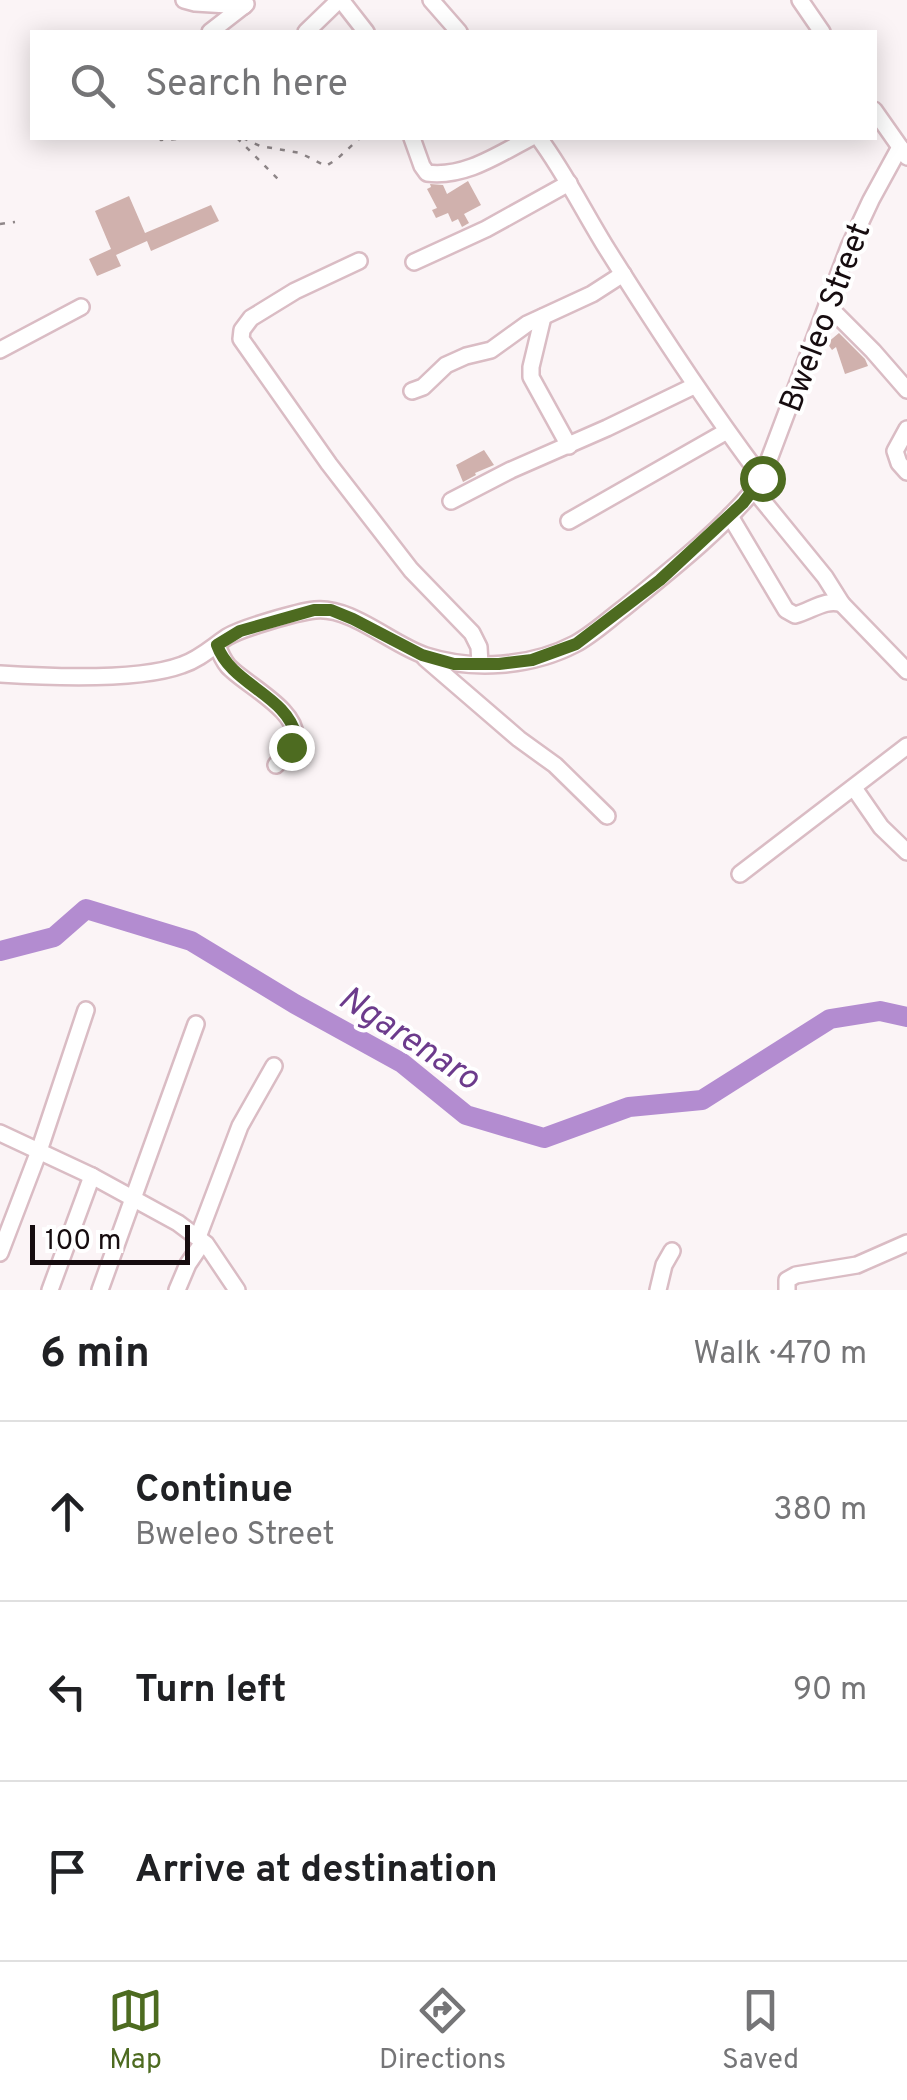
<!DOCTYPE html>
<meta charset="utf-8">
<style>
:root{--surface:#fff;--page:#f2f2f2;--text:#202124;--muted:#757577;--line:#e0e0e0;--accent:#4d6b20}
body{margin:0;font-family:Overpass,sans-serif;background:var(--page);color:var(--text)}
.scale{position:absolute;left:30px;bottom:25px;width:160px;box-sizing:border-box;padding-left:10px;border:5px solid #160c0f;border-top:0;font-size:28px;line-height:35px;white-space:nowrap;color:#160c0f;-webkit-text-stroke:8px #fff;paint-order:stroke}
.stop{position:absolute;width:30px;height:30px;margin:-22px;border:8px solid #4d6b20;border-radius:50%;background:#fff}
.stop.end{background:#4d6b20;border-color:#fff;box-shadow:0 2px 10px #0008}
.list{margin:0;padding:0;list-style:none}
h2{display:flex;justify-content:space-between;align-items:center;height:130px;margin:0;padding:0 40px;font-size:42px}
h2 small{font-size:32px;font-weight:400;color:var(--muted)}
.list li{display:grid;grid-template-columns:65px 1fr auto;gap:30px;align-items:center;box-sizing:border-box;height:180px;padding:0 40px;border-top:2px solid var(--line)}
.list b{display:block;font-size:38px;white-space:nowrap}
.list p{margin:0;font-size:32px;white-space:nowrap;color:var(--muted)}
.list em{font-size:32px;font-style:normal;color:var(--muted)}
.icon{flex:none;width:55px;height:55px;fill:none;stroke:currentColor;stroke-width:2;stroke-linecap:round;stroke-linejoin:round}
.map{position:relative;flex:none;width:907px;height:1290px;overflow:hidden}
.search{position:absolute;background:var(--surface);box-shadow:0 5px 25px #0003;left:30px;right:30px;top:30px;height:110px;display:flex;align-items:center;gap:25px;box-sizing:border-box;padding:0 35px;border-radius:0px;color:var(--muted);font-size:38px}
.sheet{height:670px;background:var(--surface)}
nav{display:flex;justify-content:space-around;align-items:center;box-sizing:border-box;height:140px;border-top:2px solid var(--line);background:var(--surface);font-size:28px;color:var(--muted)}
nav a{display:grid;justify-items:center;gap:5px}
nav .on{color:var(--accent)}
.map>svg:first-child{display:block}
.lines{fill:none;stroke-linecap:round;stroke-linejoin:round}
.river{stroke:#b38cd0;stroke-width:20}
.building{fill:#d0b1ad}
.minor-casing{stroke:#dabcc4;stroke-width:20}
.path{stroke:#8f8789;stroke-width:2.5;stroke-dasharray:5 8;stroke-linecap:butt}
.minor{stroke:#fff;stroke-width:15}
.route{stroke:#4d6b20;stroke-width:12}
.labels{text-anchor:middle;stroke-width:8;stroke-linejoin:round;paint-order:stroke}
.street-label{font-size:32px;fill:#160c0f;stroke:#fff}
.water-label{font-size:35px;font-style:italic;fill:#6c3b8c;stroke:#fff}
</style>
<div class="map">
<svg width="907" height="1290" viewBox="0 0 907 1290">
<rect width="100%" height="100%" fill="#fbf4f6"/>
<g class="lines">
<polyline class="river" points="0,951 54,937 86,909 191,941 295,1004 402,1063 466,1115 544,1138 629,1107 702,1100 830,1019 880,1011 907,1017"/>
</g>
<g class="building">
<polygon points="468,181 481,205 464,214 469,223 462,227 458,219 452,222 448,213 436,218 432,210 437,208 427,189 431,187 430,184 443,185 447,194"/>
<polygon points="129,196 145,233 211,205 219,221 151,251 147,241 116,255 121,266 97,276 89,259 111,249 95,211"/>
<polygon points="839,333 865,359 868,366 845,374 836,347 832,350 827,343"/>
<polygon points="484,450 494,465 475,473 476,475 463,482 456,465"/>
</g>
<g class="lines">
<g class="minor-casing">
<g id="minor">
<polyline points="184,0 195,3 244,6"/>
<polyline points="341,0 366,32"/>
<polyline points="431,0 459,32"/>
<polyline points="800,0 822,32"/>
<polyline points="210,32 246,4"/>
<polyline points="306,32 339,0"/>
<polyline points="874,110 907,157"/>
<path d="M412,138L422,166L427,173C465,178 499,154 530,138"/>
<path d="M539,138C565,173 584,212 607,249C656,327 706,404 762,478"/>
<polyline points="359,261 295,291 251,318 242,330 241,339 329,464 411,570 472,633 479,647 480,664"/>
<polyline points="414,262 486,229 569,183"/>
<polyline points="827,305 873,351 907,390"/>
<polyline points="543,317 531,367 531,377 569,446"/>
<polyline points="0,350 81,307"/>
<polyline points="412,391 423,387 446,365 466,356 491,350 527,324 592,294 623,274"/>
<polyline points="907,429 895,451 899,463 907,472"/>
<polyline points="754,490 825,577 842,604"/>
<polyline points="451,501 511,470 607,428 694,386"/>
<path d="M730,516L786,610L795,615C811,611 826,598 842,604L907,671"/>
<polyline points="569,521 727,431"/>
<path d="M217,645C220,653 223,660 228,666C244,684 302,712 294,740C292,750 282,757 276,765"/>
<polyline points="425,658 519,739 555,765 607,816"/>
<path d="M0,674C47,677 139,681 182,665C200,659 212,647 227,637C242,628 297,612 315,610C351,606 392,645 426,656C473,671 531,667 575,644C592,635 608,620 624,608C669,571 716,535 754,490L762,478L849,247L871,200L900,147"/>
<polyline points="854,788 881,827 907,852"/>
<polyline points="740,874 907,746"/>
<polyline points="0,1133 92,1176 178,1223 206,1244 237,1290"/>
<polyline points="198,1237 240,1126 274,1066"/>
<polyline points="0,1253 39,1151 86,1010"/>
<polyline points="50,1290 92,1176"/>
<polyline points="100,1290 196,1024"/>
<polyline points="177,1290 188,1264 203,1242"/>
<polyline points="658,1290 664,1265 672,1251"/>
<polyline points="787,1290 787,1280 796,1275 857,1265 907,1243"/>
</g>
</g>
<g class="path">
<polyline points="159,138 161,140 195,138"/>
<polyline points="237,138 278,179"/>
<polyline points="243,138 260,146 300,153 326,166 337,159 360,138"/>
<polyline points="0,224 15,222"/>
</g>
<use href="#minor" class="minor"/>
</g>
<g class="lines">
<path class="route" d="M291,747L296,736C287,695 231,685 217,645L240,631L314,610H331L353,619L422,655L454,664H499L532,660L576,644L660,580L743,503L762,478"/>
</g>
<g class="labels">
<g class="street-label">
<text transform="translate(824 317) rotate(-69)" y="11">Bweleo Street</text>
</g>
<g class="water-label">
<text transform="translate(410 1037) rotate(33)" y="12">Ngarenaro</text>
</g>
</g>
</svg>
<div class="scale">100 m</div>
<div class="stop" style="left:762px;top:478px"></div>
<div class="stop end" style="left:291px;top:747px"></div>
<div class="search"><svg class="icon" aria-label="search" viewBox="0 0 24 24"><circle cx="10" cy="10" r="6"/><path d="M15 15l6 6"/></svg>Search here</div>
</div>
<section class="sheet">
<h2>6 min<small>Walk · 470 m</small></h2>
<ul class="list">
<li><svg class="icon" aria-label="ahead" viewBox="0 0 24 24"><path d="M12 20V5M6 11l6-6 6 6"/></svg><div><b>Continue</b><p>Bweleo Street</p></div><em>380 m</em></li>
<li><svg class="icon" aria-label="left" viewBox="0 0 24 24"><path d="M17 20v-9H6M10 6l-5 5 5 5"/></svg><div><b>Turn left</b></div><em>90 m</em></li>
<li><svg class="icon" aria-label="arrive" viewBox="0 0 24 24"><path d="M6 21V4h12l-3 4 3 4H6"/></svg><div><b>Arrive at destination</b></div></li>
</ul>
</section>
<nav>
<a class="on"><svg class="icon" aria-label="map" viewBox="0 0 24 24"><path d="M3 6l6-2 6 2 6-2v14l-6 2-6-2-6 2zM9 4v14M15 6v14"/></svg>Map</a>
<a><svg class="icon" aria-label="directions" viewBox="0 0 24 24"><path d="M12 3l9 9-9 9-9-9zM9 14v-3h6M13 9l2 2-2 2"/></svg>Directions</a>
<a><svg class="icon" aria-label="saved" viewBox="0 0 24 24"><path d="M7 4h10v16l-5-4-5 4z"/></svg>Saved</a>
</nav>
